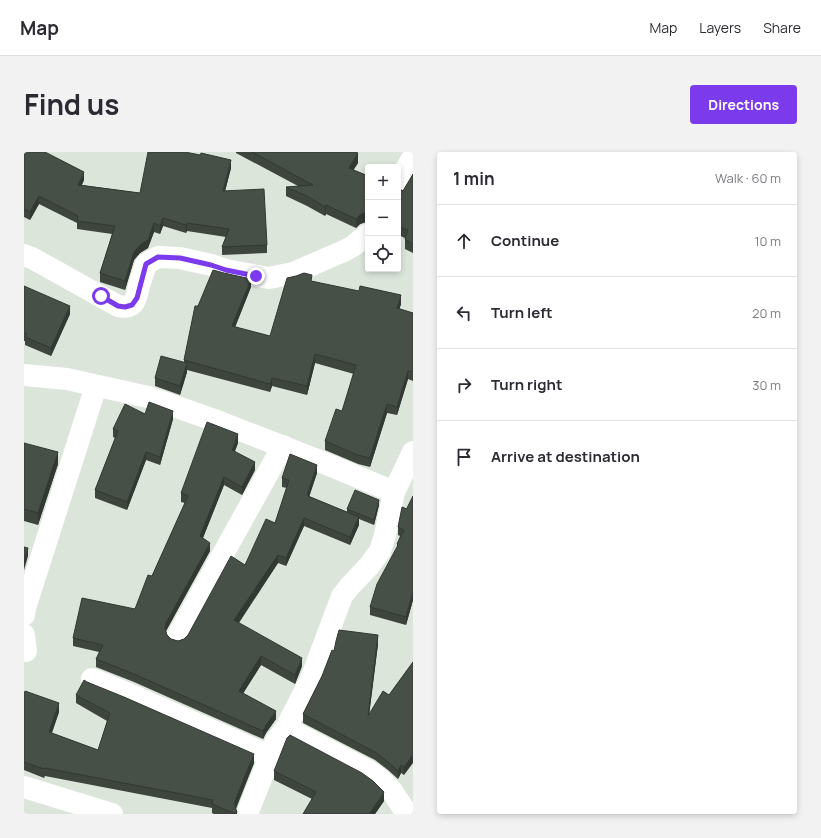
<!DOCTYPE html>
<meta charset="utf-8">
<style>
:root{--surface:#fff;--page:#f2f2f3;--text:#2b2b33;--muted:#7c7c81;--line:#e1e1e2;--accent:#7c3aed}
body{margin:0;font-family:Manrope,sans-serif;background:var(--page);color:var(--text)}
.controls{position:absolute;right:12px;top:12px;display:grid;overflow:hidden;border-radius:4px;box-shadow:0 2px 6px #0003}
.controls button{width:36px;height:36px;display:grid;place-items:center;padding:0;border:0;border-bottom:1px solid var(--line);background:var(--surface);color:var(--text);font:20px sans-serif}
.stop{position:absolute;width:12px;height:12px;margin:-9px;border:3px solid #7c3aed;border-radius:50%;background:#fff}
.stop.end{background:#7c3aed;border-color:#fff;box-shadow:0 1px 4px #0008}
.list{margin:0;padding:0;list-style:none}
h2{display:flex;justify-content:space-between;align-items:center;height:52px;margin:0;padding:0 16px;font-size:17px}
h2 small{font-size:13px;font-weight:400;color:var(--muted)}
.list li{display:grid;grid-template-columns:26px 1fr auto;gap:12px;align-items:center;box-sizing:border-box;height:72px;padding:0 16px;border-top:1px solid var(--line)}
.list b{display:block;font-size:15px;white-space:nowrap}
.list em{font-size:13px;font-style:normal;color:var(--muted)}
.icon{flex:none;width:22px;height:22px;fill:none;stroke:currentColor;stroke-width:2;stroke-linecap:round;stroke-linejoin:round}
.map{position:relative;flex:none;width:389px;height:662px;overflow:hidden;border-radius:4px}
header{display:flex;align-items:center;gap:24px;box-sizing:border-box;height:56px;padding:0 20px;background:var(--surface);border-bottom:1px solid var(--line)}
header strong{font-size:19px}
nav{display:flex;gap:22px;margin-inline-start:auto;font-size:14px}
.intro{display:flex;align-items:center;justify-content:space-between;box-sizing:border-box;height:96px;padding:0 24px}
h1{margin:0;font-size:28px}
.button{padding:10px 18px;border-radius:4px;background:var(--accent);color:#fff;font-size:14px;font-weight:700}
main{display:flex;gap:24px;padding:0 24px}
aside{flex:1;background:var(--surface);border-radius:4px;box-shadow:0 2px 6px #0003}
.map>svg:first-child{display:block}
.lines{fill:none;stroke-linecap:round;stroke-linejoin:round}
.street{stroke:#fff;stroke-width:22}
.wall{fill:#3d453d}
.shaded-wall{fill:#323832}
.building{fill:#475047;stroke:#323832}
.route{stroke:#7c3aed;stroke-width:5}
</style>
<header>
<strong>Map</strong>
<nav><a>Map</a><a>Layers</a><a>Share</a></nav>
</header>
<div class="intro"><h1>Find us</h1><a class="button">Directions</a></div>
<main>
<div class="map">
<svg width="389" height="662" viewBox="0 0 389 662">
<rect width="100%" height="100%" fill="#dbe5da"/>
<g class="lines">
<g class="street">
<polyline points="374,31 389,5"/>
<path d="M0,103L8,106L94,154C111,158 112,147 115,134C117,126 120,119 122,112L134,105L156,106L187,113L202,118L245,126L269,121L320,99L329,94L344,82"/>
<polyline points="0,223 43,227 124,245 193,269 293,308 370,340"/>
<polyline points="0,463 1,456 72,234"/>
<polyline points="0,483 2,499"/>
<polyline points="153,485 259,294"/>
<polyline points="68,527 105,542 246,604"/>
<polyline points="262,576 345,619 357,628 368,639 383,662"/>
<polyline points="0,635 88,662"/>
<polyline points="223,662 252,589 262,576 287,527 318,444 326,434 345,414 356,399 361,383 370,340 389,300"/>
</g>
</g>
<g class="wall">
<polygon points="0,0 60,28 58,33 116,41 207,16 201,39 243,93 243,101 198,103 198,95 202,85 163,79 162,81 139,74 136,82 130,80 124,96 116,101 110,108 101,138 76,130 76,121 88,82 53,77 53,71 15,52 6,68 0,65"/>
<polygon points="212,0 331,0 334,11 329,18 344,24 344,70 342,70 336,72 332,76 302,62 301,64 283,54 262,44 262,35 274,34 212,1"/>
<polygon points="389,22 389,101 381,97 381,86 374,83 374,36 379,39"/>
<polygon points="288,129 377,152 375,157 389,161 389,229 384,227 373,263 363,261 346,315 334,312 301,298 301,289 318,259 330,222 291,211 283,243 248,234 246,240 163,218 163,220 156,243 131,234 131,226 160,210 160,208 174,154 227,135 211,175 246,184"/>
<polygon points="0,134 46,162 27,204 1,193 1,189 0,189"/>
<polygon points="121,262 149,267 136,313 122,308 103,358 71,346 71,338 91,286 89,285 89,277"/>
<polygon points="0,291 34,312 14,373 0,369"/>
<polygon points="214,291 211,299 231,318 218,343 200,333 179,386 186,399 142,479 143,483 147,487 154,489 160,487 164,483 221,413 251,371 263,336 258,335 258,326 293,321 285,345 323,360 323,357 355,353 350,373 335,367 335,373 326,393 280,374 262,414 254,411 215,471 278,514 271,532 237,513 219,541 252,567 242,581 239,587 110,530 72,515 72,507 75,500 49,494 49,486 111,457 128,424 161,351 157,350 157,341"/>
<polygon points="389,344 389,448 382,473 346,463 346,455 373,396 373,392 376,384 374,383 374,375"/>
<polygon points="354,492 345,562 365,543 389,510 380,623 377,621 374,627 364,618 351,608 279,571 279,562 298,524 310,499"/>
<polygon points="63,530 230,611 212,657 213,662 190,662 188,661 188,656 21,624 20,626 0,618 0,543 35,560 28,581 74,598 83,569 52,551 52,543"/>
<polygon points="250,619 360,649 351,662 279,662 288,647 250,628"/>
</g>
<g class="shaded-wall">
<polygon points="334,1 334,11 325,25 325,16"/>
<polygon points="207,8 207,16 199,47 199,39"/>
<polygon points="60,20 60,28 54,41 54,33"/>
<polygon points="15,44 15,52 6,68 6,60"/>
<polygon points="302,53 302,62 301,64 301,55"/>
<polygon points="342,60 342,70 336,72 332,76 332,67 336,63"/>
<polygon points="139,66 139,74 136,82 136,74"/>
<polygon points="130,71 130,80 124,96 116,101 110,108 101,138 101,129 110,100 116,93"/>
<polygon points="163,71 163,79 162,81 162,73"/>
<polygon points="227,127 227,135 208,183 208,174"/>
<polygon points="377,143 377,152 373,165 373,156"/>
<polygon points="46,154 46,162 27,204 27,196"/>
<polygon points="291,202 291,211 283,243 283,234"/>
<polygon points="163,211 163,220 156,243 156,234"/>
<polygon points="384,219 384,227 373,263 373,255"/>
<polygon points="248,226 248,234 246,240 246,232"/>
<polygon points="363,252 363,261 346,315 346,306"/>
<polygon points="149,259 149,267 136,313 136,305"/>
<polygon points="214,282 214,291 208,306 208,298"/>
<polygon points="34,300 34,312 14,373 14,361"/>
<polygon points="122,300 122,308 103,358 103,350"/>
<polygon points="231,310 231,318 218,343 218,335"/>
<polygon points="293,313 293,321 284,348 283,343"/>
<polygon points="200,325 200,333 176,393 176,384"/>
<polygon points="355,348 355,353 350,373 350,368"/>
<polygon points="335,365 335,373 326,393 326,385"/>
<polygon points="280,366 280,374 262,414 262,406"/>
<polygon points="186,391 186,399 142,479 141,486 141,477 142,471"/>
<polygon points="4,396 4,404 0,418 0,409"/>
<polygon points="254,403 254,411 210,477 210,468"/>
<polygon points="389,440 389,448 382,473 382,465"/>
<polygon points="354,483 354,492 344,572 344,564"/>
<polygon points="237,504 237,513 215,548 215,539"/>
<polygon points="278,506 278,514 271,532 271,523"/>
<polygon points="35,551 35,560 25,588 25,580"/>
<polygon points="252,559 252,567 242,581 239,587 239,579 242,573"/>
<polygon points="230,602 230,611 211,657 211,649"/>
<polygon points="389,602 389,611 380,623 380,615"/>
<polygon points="377,613 377,621 374,627 374,619"/>
<polygon points="360,640 360,649 351,662 346,662"/>
</g>
<g class="building">
<polygon points="0,0 21,0 60,20 54,33 116,41 124,0 161,0 176,3 177,1 207,8 199,39 240,37 243,93 198,95 205,77 163,71 162,73 139,66 136,74 130,71 124,88 116,93 110,100 101,129 76,121 91,74 53,69 54,64 15,44 6,60 0,57"/>
<polygon points="228,0 331,0 334,1 325,16 344,24 344,61 342,60 336,63 332,67 302,53 301,55 283,44 262,35 289,33"/>
<polygon points="389,22 389,92 381,87 384,78 374,74 374,36 379,39"/>
<polygon points="189,118 200,121 227,127 208,174 246,184 263,126 272,124 280,121 288,123 287,129 335,139 336,134 377,143 373,156 389,161 389,220 384,219 373,255 363,252 346,306 334,303 301,289 312,257 318,259 332,213 291,202 283,234 248,226 246,232 160,208 171,154 174,154"/>
<polygon points="0,134 46,154 27,196 1,185 3,182 0,181"/>
<polygon points="137,204 163,211 156,234 131,226"/>
<polygon points="125,250 149,259 136,305 122,300 103,350 71,338 94,279 89,277 101,252 121,262"/>
<polygon points="183,270 214,282 208,298 231,310 218,335 200,325 176,384 186,391 142,471 141,477 143,483 147,487 154,489 160,487 164,483 207,404 221,413 242,367 251,371 265,328 258,326 266,302 293,313 283,343 284,343 284,344 335,365 326,385 280,366 262,406 254,403 210,468 278,506 271,523 237,504 215,539 252,559 242,573 239,579 110,522 72,507 79,493 49,486 58,446 111,457 124,423 128,424 164,344 157,341"/>
<polygon points="0,291 34,300 14,361 0,357"/>
<polygon points="331,338 355,348 350,368 323,357"/>
<polygon points="389,344 389,440 382,465 346,455 353,432 374,393 373,392 380,378 374,375 378,355 383,357 383,356"/>
<polygon points="0,395 4,396 0,409"/>
<polygon points="315,478 354,483 344,564 359,539 365,543 389,510 389,602 380,615 377,613 374,619 364,610 351,600 279,562 298,524 308,498 310,499 312,489"/>
<polygon points="60,528 63,530 100,545 230,602 211,649 211,655 213,660 212,662 188,652 189,648 21,616 20,617 0,610 0,543 1,539 35,551 25,580 74,598 86,561 52,543"/>
<polygon points="266,583 338,621 349,629 360,640 346,661 347,662 279,662 292,640 250,619 263,586"/>
</g>
<g class="lines">
<polyline class="route" points="77,144 94,154 101,155 108,153 113,146 122,112 134,105 156,106 187,113 202,118 232,124"/>
</g>
</svg>
<div class="controls">
<button>+</button>
<button>−</button>
<button><svg class="icon" aria-label="locate" viewBox="0 0 24 24"><circle cx="12" cy="12" r="6"/><path d="M12 2v4M12 18v4M2 12h4M18 12h4"/></svg></button>
</div>
<div class="stop" style="left:77px;top:144px"></div>
<div class="stop end" style="left:232px;top:124px"></div>
</div>
<aside>
<h2>1 min<small>Walk · 60 m</small></h2>
<ul class="list">
<li><svg class="icon" aria-label="ahead" viewBox="0 0 24 24"><path d="M12 20V5M6 11l6-6 6 6"/></svg><div><b>Continue</b></div><em>10 m</em></li>
<li><svg class="icon" aria-label="left" viewBox="0 0 24 24"><path d="M17 20v-9H6M10 6l-5 5 5 5"/></svg><div><b>Turn left</b></div><em>20 m</em></li>
<li><svg class="icon" aria-label="right" viewBox="0 0 24 24"><path d="M7 20v-9h11M14 6l5 5-5 5"/></svg><div><b>Turn right</b></div><em>30 m</em></li>
<li><svg class="icon" aria-label="arrive" viewBox="0 0 24 24"><path d="M6 21V4h12l-3 4 3 4H6"/></svg><div><b>Arrive at destination</b></div></li>
</ul>
</aside>
</main>
